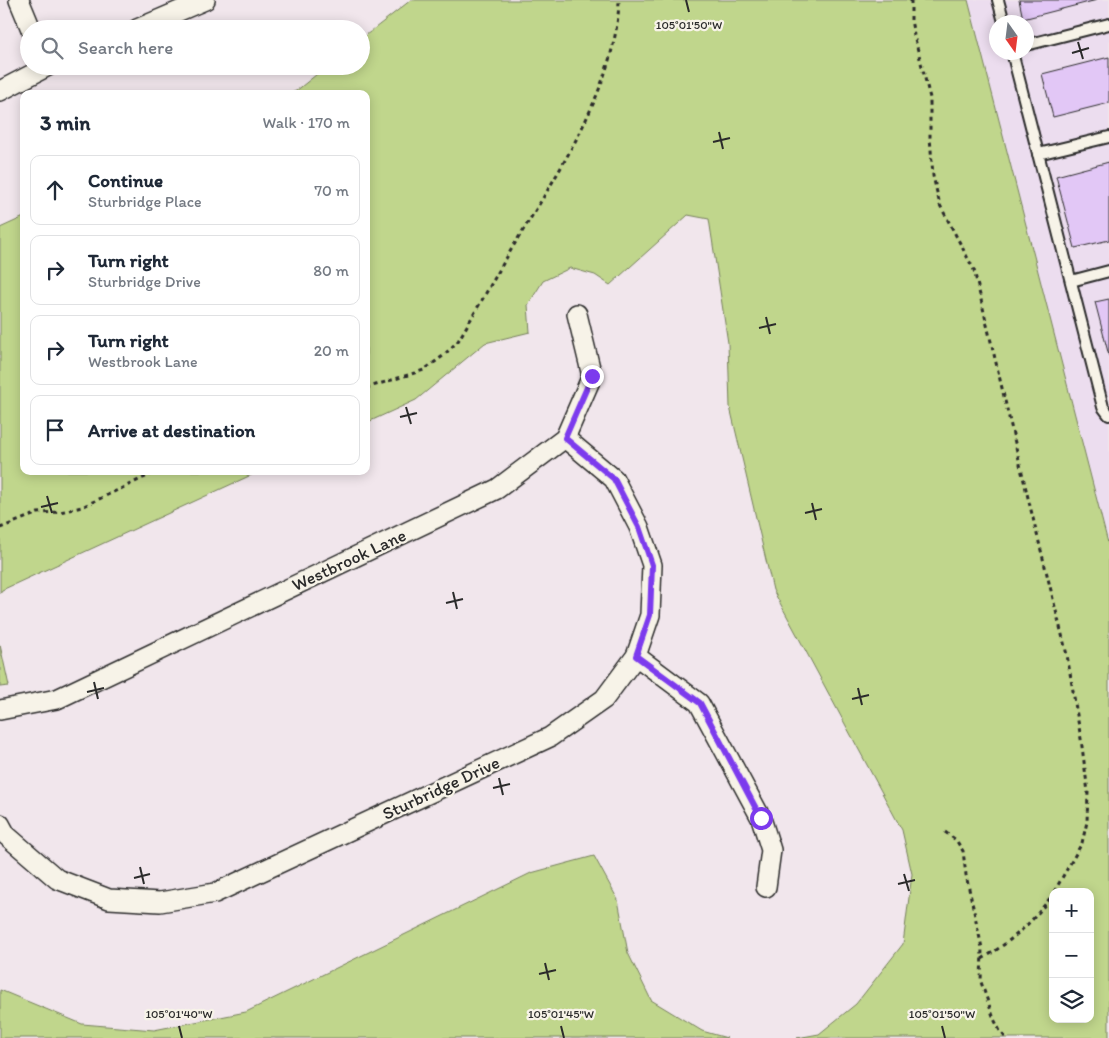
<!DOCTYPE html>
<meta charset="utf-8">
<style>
:root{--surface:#fff;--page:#f6f6f7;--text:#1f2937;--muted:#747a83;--line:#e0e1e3}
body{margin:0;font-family:Itim,sans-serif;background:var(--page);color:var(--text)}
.controls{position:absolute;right:15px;bottom:15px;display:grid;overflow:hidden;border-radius:10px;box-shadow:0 2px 12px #0003}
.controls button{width:45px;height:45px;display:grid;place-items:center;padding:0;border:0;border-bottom:1px solid var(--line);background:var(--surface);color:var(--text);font:25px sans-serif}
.compass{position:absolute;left:989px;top:15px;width:45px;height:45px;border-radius:50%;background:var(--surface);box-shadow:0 2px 12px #0003;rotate:166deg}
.stop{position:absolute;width:15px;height:15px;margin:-11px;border:4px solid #7c3aed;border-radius:50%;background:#fff}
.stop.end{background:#7c3aed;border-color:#fff;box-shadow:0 1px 5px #0008}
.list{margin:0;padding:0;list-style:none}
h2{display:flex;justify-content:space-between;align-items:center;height:65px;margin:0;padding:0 20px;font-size:21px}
h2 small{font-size:16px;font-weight:400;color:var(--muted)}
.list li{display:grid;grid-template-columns:32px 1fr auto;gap:15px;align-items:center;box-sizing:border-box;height:70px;margin:0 10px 10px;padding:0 10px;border:1px solid var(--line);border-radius:10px}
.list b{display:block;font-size:19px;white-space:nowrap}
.list p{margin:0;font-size:16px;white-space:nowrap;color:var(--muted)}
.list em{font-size:16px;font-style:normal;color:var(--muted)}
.icon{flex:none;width:28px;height:28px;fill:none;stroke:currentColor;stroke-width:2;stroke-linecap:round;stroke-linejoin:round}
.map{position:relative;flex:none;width:1109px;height:1038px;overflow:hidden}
.search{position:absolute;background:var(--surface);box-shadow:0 2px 12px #0003;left:20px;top:20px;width:350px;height:55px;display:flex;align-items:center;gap:12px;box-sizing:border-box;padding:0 18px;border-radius:28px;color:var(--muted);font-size:19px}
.panel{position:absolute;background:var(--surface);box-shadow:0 2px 12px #0003;left:20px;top:90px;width:350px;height:385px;border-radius:10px}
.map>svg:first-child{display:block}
.built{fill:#ecddef;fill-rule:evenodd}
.green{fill:#c0d68c;stroke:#76805c;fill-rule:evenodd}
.building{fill:#e2c7f6;stroke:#2b2b2b}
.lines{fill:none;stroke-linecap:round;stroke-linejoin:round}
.service-casing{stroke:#2b2b2b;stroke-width:14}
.minor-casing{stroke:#2b2b2b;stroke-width:22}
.path{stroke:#2b2b2b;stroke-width:3;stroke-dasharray:4 4;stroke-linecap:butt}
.service{stroke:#f7f3e8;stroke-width:10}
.minor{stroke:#f7f3e8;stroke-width:19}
.route{stroke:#7c3aed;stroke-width:6}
.ticks{fill:none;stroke:#2b2b2b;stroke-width:2}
.labels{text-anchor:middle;stroke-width:4.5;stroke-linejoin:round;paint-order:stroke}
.street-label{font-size:18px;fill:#2b2b2b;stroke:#f7f3e8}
.ticks-label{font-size:12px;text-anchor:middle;fill:#2b2b2b;stroke:#f7f3e8;stroke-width:4.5;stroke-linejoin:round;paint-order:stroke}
</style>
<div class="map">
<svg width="1109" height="1038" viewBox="0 0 1109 1038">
<rect width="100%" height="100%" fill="#f1e6ec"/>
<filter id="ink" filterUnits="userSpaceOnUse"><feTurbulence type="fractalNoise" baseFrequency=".02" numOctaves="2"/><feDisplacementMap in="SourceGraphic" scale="10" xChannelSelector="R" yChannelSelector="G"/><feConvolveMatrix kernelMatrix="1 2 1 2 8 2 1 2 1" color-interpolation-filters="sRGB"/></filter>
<g filter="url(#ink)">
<path class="built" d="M968,0H1109V547L1100,511ZM996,22H1026V52H996Z"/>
<g class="green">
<path d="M411,0H968L1109,547V1038H797L819,1034L856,1004L903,944L912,874L902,830L773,590L730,407L728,343L709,219L688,215L610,285L595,275L570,268L543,281L528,305L530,332L485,343L416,400L366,423V94H289L296,91L327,66H361V39ZM1053,892H1090V1019H1053Z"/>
<polygon points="24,217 24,471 260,471 2,590 0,593 0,228"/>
<polygon points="0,645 9,686 0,687"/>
<polygon points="594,856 618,900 628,953 651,1000 702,1031 727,1038 0,1038 0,990 82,1024 154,1030 246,1012 531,873"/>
</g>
<g class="building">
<polygon points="1019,0 1097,0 1023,19"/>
<polygon points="1109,57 1109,103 1053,117 1042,74"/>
<polygon points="1109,162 1109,240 1075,248 1056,176"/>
<polygon points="1109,299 1109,356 1095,302"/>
</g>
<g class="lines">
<g class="service-casing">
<g id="service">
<polyline points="998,0 1004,22"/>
<polyline points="1026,45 1109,24"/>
<polyline points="1012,52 1103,407 1109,415"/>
<polyline points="1038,154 1109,137"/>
<polyline points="1071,281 1109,271"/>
</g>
</g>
<g class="minor-casing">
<g id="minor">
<polyline points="19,0 31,29"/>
<polyline points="137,29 205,0"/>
<polyline points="0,91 48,66"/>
<polyline points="636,656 699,703 761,818 771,850 766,887"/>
<polyline points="0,710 57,699 497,489 565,438 592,376 577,314"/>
<polyline points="0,824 6,835 57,879 109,899 160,902 215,893 550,737 604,699 636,656 650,615 652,565 639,527 614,479 565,438"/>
</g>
</g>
<g class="path">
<polyline points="911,0 911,20 914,35 930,98 930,137 933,176 940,205 974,270 1029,502 1067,655 1081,739 1088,792 1087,822 1082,843 1054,892"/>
<path d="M366,388L424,370L443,356L458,341C477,309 495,277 514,245C557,175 617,85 619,0"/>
<polyline points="0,528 38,513 60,512 82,507 158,471"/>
<polyline points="945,832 956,840 963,851 966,875 982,948 981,982 994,1019 1000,1031 1006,1038"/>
<path d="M982,959C1012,941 1032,923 1053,894"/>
</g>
<use href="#service" class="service"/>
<use href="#minor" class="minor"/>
</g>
</g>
<g class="lines" filter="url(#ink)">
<polyline class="route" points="592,376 565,438 614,479 639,527 652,565 650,615 636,656 700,703 761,818"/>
</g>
<path class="ticks" d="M686,0L689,12M1078,42L1083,59M1072,53L1089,48M719,132L723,149M713,142L730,138M766,317L770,334M759,328L776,324M406,407L411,424M400,417L417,413M47,496L52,513M812,503L816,520M41,507L58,503M805,513L822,509M453,592L457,609M446,603L463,599M94,682L98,699M858,688L862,705M87,692L104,688M852,699L869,695M499,778L503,795M493,788L510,784M140,867L144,884M904,874L909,891M134,878L150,874M898,884L915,880M545,963L549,980M539,974L556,970M179,1026L182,1038M561,1026L564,1038M942,1026L945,1038"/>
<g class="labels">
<g class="street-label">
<text transform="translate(349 560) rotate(-25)" y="6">Westbrook Lane</text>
<text transform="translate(441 788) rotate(-25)" y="6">Sturbridge Drive</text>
</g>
</g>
<g class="ticks-label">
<text x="689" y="29">105°01'50"W</text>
<text x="179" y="1018">105°01'40"W</text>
<text x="561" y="1018">105°01'45"W</text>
<text x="942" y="1018">105°01'50"W</text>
</g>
</svg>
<div class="controls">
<button>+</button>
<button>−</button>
<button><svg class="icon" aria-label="layers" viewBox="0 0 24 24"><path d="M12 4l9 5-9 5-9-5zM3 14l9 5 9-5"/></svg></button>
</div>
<svg class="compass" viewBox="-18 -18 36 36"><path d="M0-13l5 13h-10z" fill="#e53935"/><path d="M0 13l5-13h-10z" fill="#747a83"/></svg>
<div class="stop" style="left:761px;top:818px"></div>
<div class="stop end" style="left:592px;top:376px"></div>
<div class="search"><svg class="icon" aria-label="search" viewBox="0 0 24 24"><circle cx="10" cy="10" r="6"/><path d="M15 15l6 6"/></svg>Search here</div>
<section class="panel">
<h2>3 min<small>Walk · 170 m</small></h2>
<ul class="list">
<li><svg class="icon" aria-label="ahead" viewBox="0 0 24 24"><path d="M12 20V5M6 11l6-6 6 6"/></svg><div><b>Continue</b><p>Sturbridge Place</p></div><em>70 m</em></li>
<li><svg class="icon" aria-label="right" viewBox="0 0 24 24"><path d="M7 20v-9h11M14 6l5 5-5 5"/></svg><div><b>Turn right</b><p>Sturbridge Drive</p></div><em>80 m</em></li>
<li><svg class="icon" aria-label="right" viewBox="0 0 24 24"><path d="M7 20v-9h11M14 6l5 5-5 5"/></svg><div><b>Turn right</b><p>Westbrook Lane</p></div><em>20 m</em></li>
<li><svg class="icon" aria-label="arrive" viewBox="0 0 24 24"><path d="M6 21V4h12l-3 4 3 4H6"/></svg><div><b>Arrive at destination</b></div></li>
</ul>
</section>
</div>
